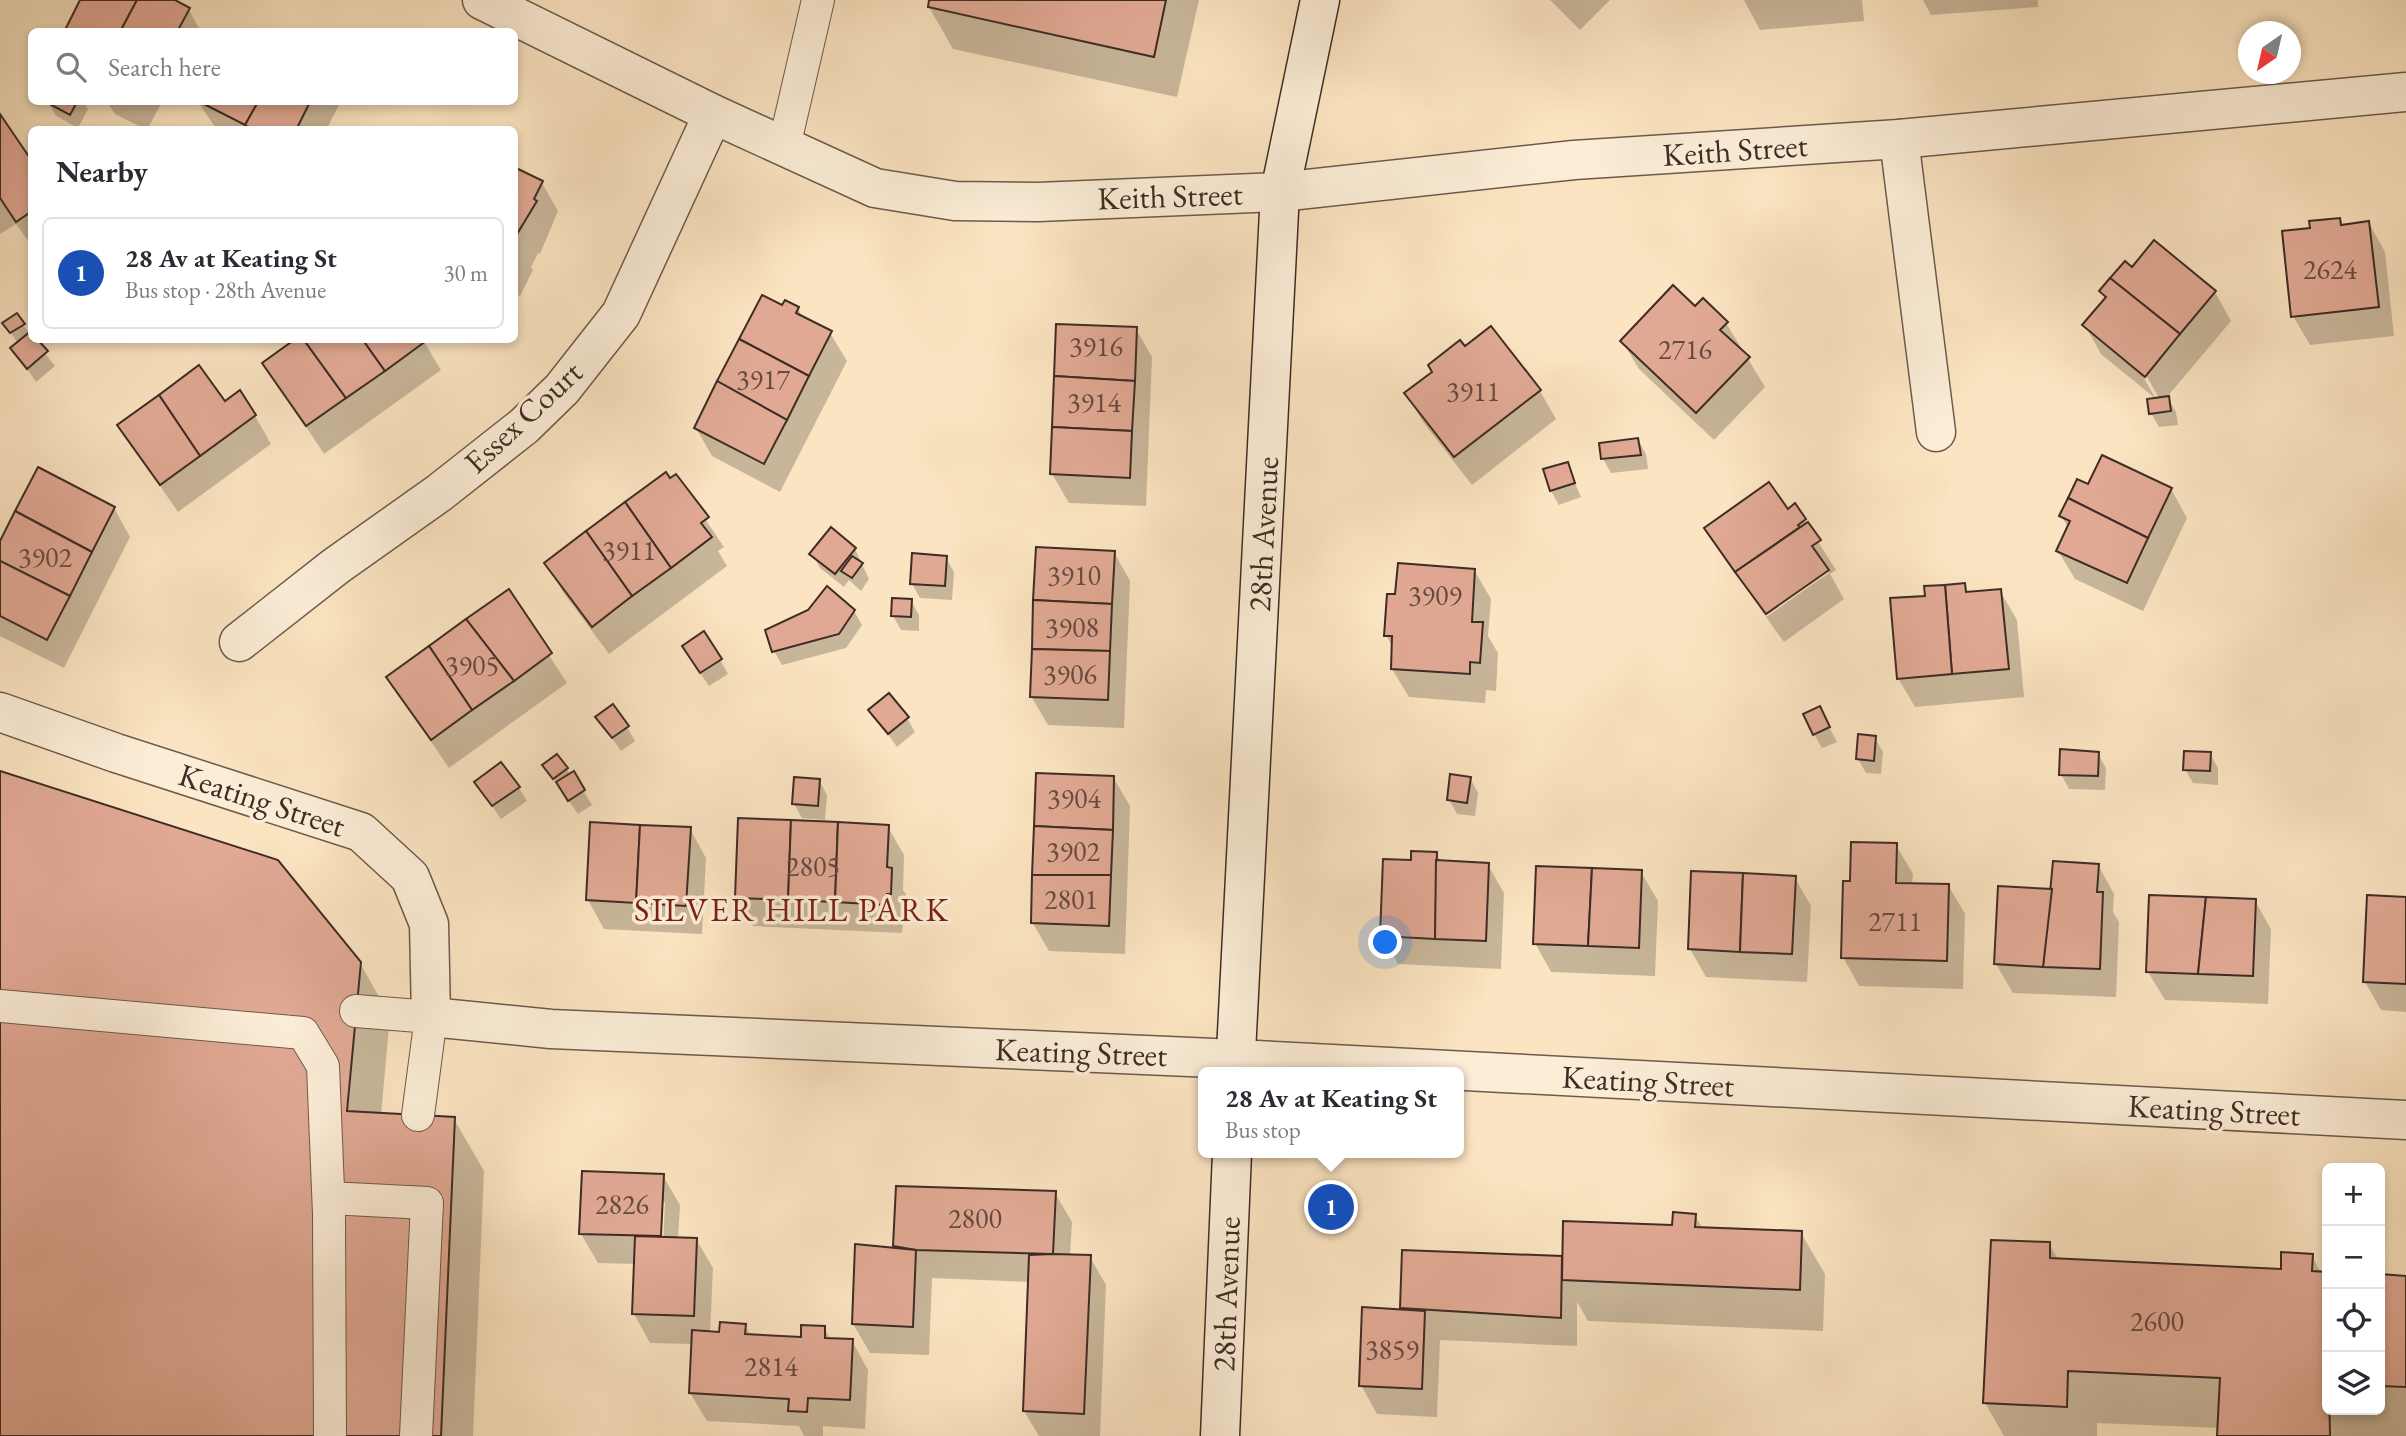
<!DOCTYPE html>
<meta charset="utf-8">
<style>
:root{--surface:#fff;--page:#f2f2f3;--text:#2b2b33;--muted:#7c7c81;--line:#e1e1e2;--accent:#8f2418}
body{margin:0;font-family:"EB Garamond",serif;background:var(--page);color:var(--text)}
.controls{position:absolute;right:21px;bottom:21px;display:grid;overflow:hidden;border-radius:10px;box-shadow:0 4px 10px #0003}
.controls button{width:63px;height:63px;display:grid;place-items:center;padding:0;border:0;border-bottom:2px solid var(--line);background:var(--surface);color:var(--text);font:35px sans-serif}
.compass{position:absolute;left:2238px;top:21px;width:63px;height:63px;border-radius:50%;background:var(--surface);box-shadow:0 4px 10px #0003;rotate:214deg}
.you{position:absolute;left:1386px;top:943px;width:24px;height:24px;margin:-18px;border:5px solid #fff;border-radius:50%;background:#1a73e8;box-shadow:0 0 0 10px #1a73e833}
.badge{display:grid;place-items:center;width:46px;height:46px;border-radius:50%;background:var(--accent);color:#fff;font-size:23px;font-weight:700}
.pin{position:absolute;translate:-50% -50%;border:4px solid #fff;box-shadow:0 2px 7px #0006}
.popup{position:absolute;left:1198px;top:1067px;width:266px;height:91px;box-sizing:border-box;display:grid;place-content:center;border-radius:10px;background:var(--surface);filter:drop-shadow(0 2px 5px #0005);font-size:23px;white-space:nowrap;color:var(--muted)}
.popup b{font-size:26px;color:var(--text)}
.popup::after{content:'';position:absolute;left:50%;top:100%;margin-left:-14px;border:14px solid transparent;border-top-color:var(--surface)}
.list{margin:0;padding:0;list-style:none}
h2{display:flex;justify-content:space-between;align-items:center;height:91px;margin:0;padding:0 28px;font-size:30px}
h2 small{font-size:23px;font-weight:400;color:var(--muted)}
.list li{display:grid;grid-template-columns:46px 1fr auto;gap:21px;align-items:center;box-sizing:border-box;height:112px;margin:0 14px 14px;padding:0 14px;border:2px solid var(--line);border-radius:10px}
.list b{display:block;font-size:26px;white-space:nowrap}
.list p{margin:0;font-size:23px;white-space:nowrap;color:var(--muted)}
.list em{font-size:23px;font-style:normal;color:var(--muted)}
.icon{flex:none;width:38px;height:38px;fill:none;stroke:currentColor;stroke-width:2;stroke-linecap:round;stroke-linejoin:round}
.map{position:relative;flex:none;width:2406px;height:1436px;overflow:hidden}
.search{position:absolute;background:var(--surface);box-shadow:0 4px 10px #0003;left:28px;top:28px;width:490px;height:77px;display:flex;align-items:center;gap:18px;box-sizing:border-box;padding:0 24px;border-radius:10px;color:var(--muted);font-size:26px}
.panel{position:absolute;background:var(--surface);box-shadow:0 4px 10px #0003;left:28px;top:126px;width:490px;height:217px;border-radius:10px}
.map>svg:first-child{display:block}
.shadow{fill:#0003;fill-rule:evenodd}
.building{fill:#e1a994;stroke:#3e2c25;stroke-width:2}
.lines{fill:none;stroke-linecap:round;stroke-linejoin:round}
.lane-casing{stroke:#6d5a4c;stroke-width:34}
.street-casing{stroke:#6d5a4c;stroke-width:41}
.secondary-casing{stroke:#3e2c25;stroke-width:41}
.lane{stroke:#fcedd7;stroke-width:32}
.street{stroke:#fcedd7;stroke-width:38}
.secondary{stroke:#fcedd7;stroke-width:38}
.labels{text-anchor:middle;stroke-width:7;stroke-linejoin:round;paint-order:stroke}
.number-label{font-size:28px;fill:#674b41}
.street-label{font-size:32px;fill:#3e2c25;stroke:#fcedd7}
.neighbourhood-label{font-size:33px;letter-spacing:2px;fill:#7a1f14;stroke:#fcedd7}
</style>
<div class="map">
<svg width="2406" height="1436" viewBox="0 0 2406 1436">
<rect width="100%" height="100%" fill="#fbe4c1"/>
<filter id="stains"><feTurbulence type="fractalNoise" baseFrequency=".00286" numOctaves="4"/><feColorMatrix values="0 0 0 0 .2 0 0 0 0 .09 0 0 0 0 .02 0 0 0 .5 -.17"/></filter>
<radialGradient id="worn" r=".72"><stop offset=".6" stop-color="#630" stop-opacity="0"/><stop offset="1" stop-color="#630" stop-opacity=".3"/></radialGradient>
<g class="shadow">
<polygon points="82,0 171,0 189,10 201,32 68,32"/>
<polygon points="931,0 1199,0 1177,97 953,49 929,7"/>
<polygon points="1550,0 1610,0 1580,30"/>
<polygon points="1744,0 1862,0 1864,21 1760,30"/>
<polygon points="1923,0 2038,0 2038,7 1931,15"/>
<polygon points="48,102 83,102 88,109 78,128 56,116"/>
<polygon points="107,102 162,102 147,130 115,114"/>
<polygon points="198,102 336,102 339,105 326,130 217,130"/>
<polygon points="0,117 32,164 32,246 16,224 0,234"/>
<polygon points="514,169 542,183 558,211 540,254 538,253 531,267 533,270 520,296 516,294 514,297"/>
<polygon points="2339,219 2343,226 2369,223 2385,252 2394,336 2310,345 2293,316 2312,229"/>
<polygon points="2132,269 2215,292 2231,321 2167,397 2176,412 2178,425 2159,427 2151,413 2160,400 2142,368 2139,370 2156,399 2101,354 2085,325 2106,300 2101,292"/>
<polygon points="783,308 798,308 803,319 830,333 847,361 780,492 712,456 696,428"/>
<polygon points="1695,309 1726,323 1765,387 1714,440 1639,369 1622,341"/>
<polygon points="5,323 23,325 55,366 36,382 13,348 18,344"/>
<polygon points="1491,328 1540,391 1556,419 1472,485 1423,422 1406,393"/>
<polygon points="1136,329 1152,357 1146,506 1069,503 1052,474"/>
<polygon points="297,340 423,340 441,370 324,454 264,363"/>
<polygon points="255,416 271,444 178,512 119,426"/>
<polygon points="1638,440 1646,454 1648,469 1611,473 1603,459 1601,444"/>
<polygon points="1567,465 1581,497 1559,505 1551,491"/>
<polygon points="676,476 724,547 718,551 727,566 609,654 563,592 546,563"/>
<polygon points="2088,486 2171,489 2187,518 2143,611 2075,579 2058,551 2069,529 2061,516"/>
<polygon points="1795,506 1836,570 1830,574 1844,599 1784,642 1766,617 1829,573 1829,568 1764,614 1706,528 1787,512"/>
<polygon points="114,508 130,537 64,668 0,636 0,545"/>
<polygon points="855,549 869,579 861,591 849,580 844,587 820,568 812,554"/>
<polygon points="1114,552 1130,581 1124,728 1048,725 1031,696"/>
<polygon points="946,558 954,572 952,600 920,598 912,584"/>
<polygon points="1474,570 1491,599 1488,636 1498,653 1496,691 1486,690 1485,703 1409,697 1392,669 1393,648 1386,635 1397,596"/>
<polygon points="1964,585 1969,594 2000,591 2017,620 2024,697 1915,707 1898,678 1927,597"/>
<polygon points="508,592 567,683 449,768 388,678"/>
<polygon points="911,601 919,615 919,631 901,630 893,616"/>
<polygon points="854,611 862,625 846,648 782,665 774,651"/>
<polygon points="720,660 728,674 709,686 692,661"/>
<polygon points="871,710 907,718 915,732 897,747"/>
<polygon points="598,718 627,727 635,741 621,751"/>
<polygon points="1827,723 1837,742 1822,748 1814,734"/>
<polygon points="1875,738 1883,752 1881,774 1866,773 1858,759"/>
<polygon points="2098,754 2106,768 2105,790 2069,789 2061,774"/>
<polygon points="2210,754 2218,768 2218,785 2193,783 2185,769"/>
<polygon points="545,766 567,769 571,776 573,774 592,805 578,814"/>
<polygon points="0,772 360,963 390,1016 381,1115 454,1119 484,1171 473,1436 0,1436"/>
<polygon points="1113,777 1130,806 1125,954 1049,951 1032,922"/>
<polygon points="1470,778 1478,793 1475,816 1457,814 1449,799"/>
<polygon points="819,780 827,795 825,820 802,818 794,804"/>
<polygon points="519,788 527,801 501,819 485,796"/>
<polygon points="888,827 904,855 903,890 908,898 907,922 903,923 902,933 753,926 737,897"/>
<polygon points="690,829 706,858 702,934 604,929 588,900"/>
<polygon points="1896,845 1913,874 1912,885 1948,885 1965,914 1963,989 1859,986 1843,957 1852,883"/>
<polygon points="1436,853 1441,862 1488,865 1504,893 1501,969 1398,964 1382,936 1412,862"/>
<polygon points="2098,865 2114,894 2113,912 2119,922 2116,997 2013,993 1996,964 2054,891"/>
<polygon points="1641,872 1658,901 1655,976 1551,972 1535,943"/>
<polygon points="1795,878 1811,906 1807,982 1706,977 1690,949"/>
<polygon points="2406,899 2406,1012 2381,1010 2365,982"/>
<polygon points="2255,901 2271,929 2268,1004 2165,1000 2148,972"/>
<path d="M663,1176L680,1205L678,1239H696L713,1268L710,1333L721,1334L745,1326L751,1336L802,1339L824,1328L831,1340L852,1341L868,1370L865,1429L823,1426V1436H804L799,1426L707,1421L690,1393L693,1344L650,1343L634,1314L636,1264L598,1263L581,1234ZM661,1202H665L663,1245H659Z"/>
<polygon points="897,1187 1055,1193 1072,1222 1070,1256 1090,1257 1106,1285 1100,1436 1039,1436 1024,1411 1030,1282 932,1278 929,1355 870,1353 853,1324 856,1246 894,1247"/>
<polygon points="1695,1215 1703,1229 1801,1233 1825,1274 1823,1331 1588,1321 1577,1302 1577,1346 1440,1340 1437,1417 1377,1414 1361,1385 1402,1310 1404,1252 1561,1258 1564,1264 1674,1227"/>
<polygon points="2049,1244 2059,1261 2282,1271 2312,1256 2321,1273 2327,1273 2327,1410 2380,1410 2380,1276 2406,1277 2406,1436 2219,1436 2219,1428 2097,1423 2097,1436 2004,1436 1985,1403"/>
</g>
<g class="building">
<polygon points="80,0 137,0 120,32 68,32 65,30"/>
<polygon points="137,0 175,0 190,8 177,32 120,32"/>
<polygon points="929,0 1166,0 1154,57 928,7"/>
<polygon points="46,102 77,102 70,115"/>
<polygon points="200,102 258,102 245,125"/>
<polygon points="258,102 310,102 296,130 254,130 245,125"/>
<polygon points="0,114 32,161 32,211 16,222 0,198"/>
<polygon points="514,167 543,181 534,199 537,201 517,234 514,232"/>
<polygon points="2340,218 2341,225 2369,221 2379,307 2291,317 2282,231 2310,228 2309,221"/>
<polygon points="2154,240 2216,291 2180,334 2110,278 2125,261 2132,267"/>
<polygon points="2110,278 2180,334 2145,377 2082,325 2106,297 2099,291"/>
<polygon points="1673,285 1695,306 1703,298 1728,322 1720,330 1750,357 1696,413 1620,341"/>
<polygon points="762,295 782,305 785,300 799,307 796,313 832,331 809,376 739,339"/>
<polygon points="17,313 25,324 10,333 2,323"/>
<polygon points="1056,324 1137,327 1135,381 1054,376"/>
<polygon points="1491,326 1541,390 1454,457 1404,393 1432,372 1428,365 1460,340 1465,346"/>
<polygon points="31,331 32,340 38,340 48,351 27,369 10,348"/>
<polygon points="739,339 809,376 787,420 717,381"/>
<polygon points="294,340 304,340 346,398 306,426 262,363"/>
<polygon points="304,340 363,340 385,371 346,398"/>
<polygon points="363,340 425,340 426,341 385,371"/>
<polygon points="199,365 225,401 240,390 256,415 200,456 159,395"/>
<polygon points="1054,376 1135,381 1132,431 1052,427"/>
<polygon points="717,381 787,420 764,464 694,428"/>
<polygon points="159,395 200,456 160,485 117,425"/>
<polygon points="2169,396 2171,411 2149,414 2147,399"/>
<polygon points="1052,427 1132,431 1130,478 1050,474"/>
<polygon points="1638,438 1641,455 1601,459 1599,443"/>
<polygon points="2102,455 2172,488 2148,538 2068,498 2077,479 2088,484"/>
<polygon points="1568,462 1575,483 1550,491 1543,469"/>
<polygon points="38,467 115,507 92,552 15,511"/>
<polygon points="666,472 670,478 676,474 709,517 701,523 712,537 671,568 625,502"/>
<polygon points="1769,482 1788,509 1795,503 1806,519 1798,525 1800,527 1735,572 1704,528"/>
<polygon points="2068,498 2148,538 2127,583 2056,551 2070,521 2059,516"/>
<polygon points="625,502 671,568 632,596 586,531"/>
<polygon points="15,511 92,552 70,596 0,561 0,541"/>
<polygon points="1808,522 1821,540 1812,546 1829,570 1766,614 1735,572"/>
<polygon points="831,527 856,548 835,574 809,554"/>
<polygon points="586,531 632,596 592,627 544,563"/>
<polygon points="1036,547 1115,551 1112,604 1033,600"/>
<polygon points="912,553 947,556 945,586 910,584"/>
<polygon points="852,556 863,563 852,578 841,571"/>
<polygon points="0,561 70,596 47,640 0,616"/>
<polygon points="1398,563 1475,569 1472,622 1483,622 1480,663 1470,662 1470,674 1391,669 1392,636 1384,636 1387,594 1395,594"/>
<polygon points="1965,583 1966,592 2001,589 2009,669 1952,674 1945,585"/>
<polygon points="1945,585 1952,674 1897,679 1890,598 1925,596 1924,586"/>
<polygon points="827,586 855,610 839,634 772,652 765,630 808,610"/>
<polygon points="509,589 552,653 514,681 466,619"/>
<polygon points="892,598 912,599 911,617 891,616"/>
<polygon points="1033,600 1112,604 1110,651 1032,649"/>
<polygon points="466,619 514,681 472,710 429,646"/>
<polygon points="704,631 722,659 700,673 682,646"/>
<polygon points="429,646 472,710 431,740 386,677"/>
<polygon points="1032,649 1110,651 1108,700 1030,697"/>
<polygon points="889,693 909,717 888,734 868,710"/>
<polygon points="613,704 629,726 612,738 595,717"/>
<polygon points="1820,706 1830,727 1813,735 1803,714"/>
<polygon points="1858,734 1876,736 1874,761 1856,759"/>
<polygon points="2060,749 2099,752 2098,776 2059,775"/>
<polygon points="2184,751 2211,752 2210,771 2183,770"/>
<polygon points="557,754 568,768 553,779 542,765"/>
<polygon points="501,762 520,787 492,806 474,782"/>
<polygon points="0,771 278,860 361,962 347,1111 455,1117 441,1436 0,1436"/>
<polygon points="574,771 585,790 568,801 556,782"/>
<polygon points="1036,773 1114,776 1113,830 1034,826"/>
<polygon points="1450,774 1471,777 1467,803 1447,800"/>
<polygon points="794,777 820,779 818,806 792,804"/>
<polygon points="738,818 791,820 788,900 735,898"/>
<polygon points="791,820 838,822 835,902 788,900"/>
<polygon points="590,822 640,825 636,903 586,900"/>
<polygon points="838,822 889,825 887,867 892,868 891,894 887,894 886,905 835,902"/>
<polygon points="640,825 691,827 686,906 636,903"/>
<polygon points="1034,826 1113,830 1111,875 1032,875"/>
<polygon points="1851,842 1897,843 1896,883 1949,884 1947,961 1841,958 1843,881 1850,881"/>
<polygon points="1411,851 1437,852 1435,939 1380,936 1383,859 1411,860"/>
<polygon points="1436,860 1489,863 1486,941 1435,939"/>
<polygon points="2053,861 2099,864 2097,892 2103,892 2100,969 2043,967"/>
<polygon points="1536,866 1592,868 1588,946 1533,944"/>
<polygon points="1592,868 1642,870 1639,948 1588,946"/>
<polygon points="1691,871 1743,873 1740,952 1688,949"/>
<polygon points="1743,873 1796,876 1792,954 1740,952"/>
<polygon points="1032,875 1111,875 1109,926 1031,923"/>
<polygon points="1998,886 2052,889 2043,967 1994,964"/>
<polygon points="2149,895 2206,897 2198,974 2146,972"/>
<polygon points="2367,895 2406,897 2406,984 2363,982"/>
<polygon points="2206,897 2256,899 2253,976 2198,974"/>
<polygon points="582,1171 664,1174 661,1236 579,1234"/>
<polygon points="896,1186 1056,1191 1053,1254 916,1250 893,1246"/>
<polygon points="1673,1212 1696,1214 1695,1227 1802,1231 1800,1290 1562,1280 1563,1221 1672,1225"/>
<polygon points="635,1236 697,1238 694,1316 632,1314"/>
<polygon points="1991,1240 2050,1242 2050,1258 2281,1269 2281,1252 2313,1254 2312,1271 2327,1272 2330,1436 2217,1436 2220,1378 2068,1371 2067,1407 1983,1403"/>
<polygon points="855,1244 916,1250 913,1327 852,1324"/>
<polygon points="1402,1250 1562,1256 1561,1318 1400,1308"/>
<polygon points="1053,1254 1091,1255 1084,1414 1023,1411 1029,1255"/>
<polygon points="2380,1274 2406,1276 2406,1387 2380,1386"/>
<polygon points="1362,1307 1425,1311 1422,1389 1359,1386"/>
<polygon points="720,1322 746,1324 745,1334 801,1337 801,1325 825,1326 825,1338 853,1339 850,1400 808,1398 807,1412 788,1411 789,1399 689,1393 692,1330 719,1332"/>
</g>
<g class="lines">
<g class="lane-casing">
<g id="lane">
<polyline points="784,147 818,0"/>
<polyline points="0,1006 303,1033 323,1066 329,1214 330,1436"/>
<polyline points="356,1011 431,1017 418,1115"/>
<polyline points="329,1198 427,1203 416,1436"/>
</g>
</g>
<g class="street-casing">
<g id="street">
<polyline points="482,0 713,114 875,188 955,201 1038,202 1280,192 1574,160 1899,139 2406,92"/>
<polyline points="1899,139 1936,432"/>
<polyline points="239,642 336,566 439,493 524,426 562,389 621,314 713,114"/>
<polyline points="0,712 116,753 361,832 410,877 429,924 431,1017 551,1029 1236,1059 2406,1120"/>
</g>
</g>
<g class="secondary-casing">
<g id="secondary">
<polyline points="1235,1072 1280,192 1320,0"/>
<polyline points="1220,1436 1232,1153"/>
</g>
</g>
<use href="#lane" class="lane"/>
<use href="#street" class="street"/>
<use href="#secondary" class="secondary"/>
</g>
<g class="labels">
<g class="number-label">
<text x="2330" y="279">2624</text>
<text x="1096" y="356">3916</text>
<text x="1685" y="359">2716</text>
<text x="763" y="389">3917</text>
<text x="1473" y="401">3911</text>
<text x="1094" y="412">3914</text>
<text x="629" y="560">3911</text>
<text x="45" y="567">3902</text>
<text x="1074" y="585">3910</text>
<text x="1435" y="605">3909</text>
<text x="1072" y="637">3908</text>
<text x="472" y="675">3905</text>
<text x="1070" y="684">3906</text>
<text x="1074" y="808">3904</text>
<text x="1073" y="861">3902</text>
<text x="813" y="876">2805</text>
<text x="1071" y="909">2801</text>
<text x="1895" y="931">2711</text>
<text x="622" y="1214">2826</text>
<text x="975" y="1228">2800</text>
<text x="2157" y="1331">2600</text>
<text x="1392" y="1359">3859</text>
<text x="771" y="1376">2814</text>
</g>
<g class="street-label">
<text transform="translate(1735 150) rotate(-4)" y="11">Keith Street</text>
<text transform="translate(1170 196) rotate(-2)" y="11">Keith Street</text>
<text transform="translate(523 417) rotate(-43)" y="11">Essex Court</text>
<text transform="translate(1263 534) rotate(-87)" y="11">28th Avenue</text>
<text transform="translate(262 800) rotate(18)" y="11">Keating Street</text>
<text transform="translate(1081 1052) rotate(2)" y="11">Keating Street</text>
<text transform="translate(1648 1081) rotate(3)" y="11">Keating Street</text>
<text transform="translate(2214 1110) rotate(3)" y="11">Keating Street</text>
<text transform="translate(1226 1294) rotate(-88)" y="11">28th Avenue</text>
</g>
<g class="neighbourhood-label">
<text x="792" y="921">SILVER HILL PARK</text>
</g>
</g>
<rect width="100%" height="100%" filter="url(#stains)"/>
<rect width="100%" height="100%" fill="url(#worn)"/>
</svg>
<div class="controls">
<button>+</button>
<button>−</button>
<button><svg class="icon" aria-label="locate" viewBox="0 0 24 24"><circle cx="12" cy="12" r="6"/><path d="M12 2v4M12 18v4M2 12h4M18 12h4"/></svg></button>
<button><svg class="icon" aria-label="layers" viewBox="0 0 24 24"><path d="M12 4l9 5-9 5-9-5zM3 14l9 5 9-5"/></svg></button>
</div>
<svg class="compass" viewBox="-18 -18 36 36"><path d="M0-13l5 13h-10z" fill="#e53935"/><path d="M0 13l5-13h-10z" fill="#7c7c81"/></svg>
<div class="you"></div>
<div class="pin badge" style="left:1331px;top:1207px;background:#1a4fb4">1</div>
<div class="popup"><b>28 Av at Keating St</b>Bus stop</div>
<div class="search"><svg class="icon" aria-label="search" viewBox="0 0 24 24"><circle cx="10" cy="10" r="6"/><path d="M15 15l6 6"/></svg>Search here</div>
<section class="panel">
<h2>Nearby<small></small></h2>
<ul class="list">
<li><span class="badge" style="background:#1a4fb4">1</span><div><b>28 Av at Keating St</b><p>Bus stop · 28th Avenue</p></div><em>30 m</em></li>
</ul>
</section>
</div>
